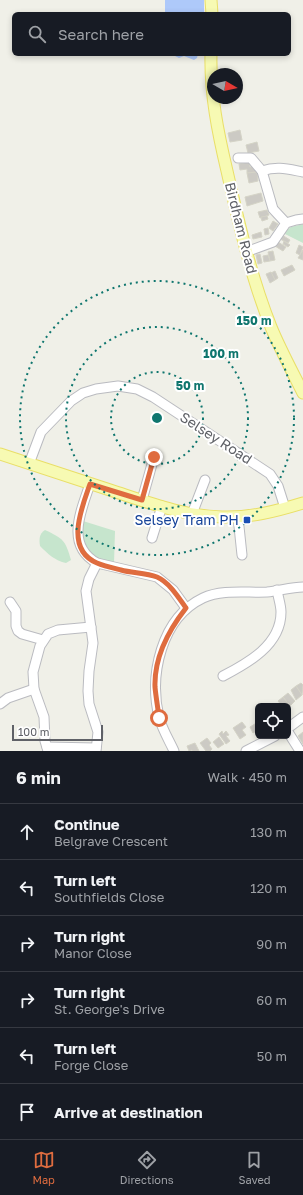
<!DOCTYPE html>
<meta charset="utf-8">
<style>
:root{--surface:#171b24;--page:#242831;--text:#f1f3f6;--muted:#9ea1a6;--line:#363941;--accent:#df6c3f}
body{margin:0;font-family:"Golos Text",sans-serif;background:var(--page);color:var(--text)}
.controls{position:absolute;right:12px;bottom:12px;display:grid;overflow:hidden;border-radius:6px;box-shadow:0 2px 6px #0003}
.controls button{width:36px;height:36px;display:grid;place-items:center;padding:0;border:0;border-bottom:1px solid var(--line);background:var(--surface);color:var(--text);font:20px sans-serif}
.compass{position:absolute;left:207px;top:68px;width:36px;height:36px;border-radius:50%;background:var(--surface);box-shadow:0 2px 6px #0003;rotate:99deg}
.scale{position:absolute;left:12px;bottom:10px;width:91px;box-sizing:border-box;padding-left:4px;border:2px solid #5f6167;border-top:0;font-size:11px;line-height:14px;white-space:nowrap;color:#5f6167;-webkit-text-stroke:3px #fff;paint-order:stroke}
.stop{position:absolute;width:12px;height:12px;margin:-9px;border:3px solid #df6c3f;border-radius:50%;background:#fff}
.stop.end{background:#df6c3f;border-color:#fff;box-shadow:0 1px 4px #0008}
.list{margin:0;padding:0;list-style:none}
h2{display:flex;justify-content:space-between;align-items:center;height:52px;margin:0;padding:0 16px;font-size:17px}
h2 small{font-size:13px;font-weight:400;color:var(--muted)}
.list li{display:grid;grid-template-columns:26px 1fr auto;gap:12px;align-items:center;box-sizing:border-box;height:56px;padding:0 16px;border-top:1px solid var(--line)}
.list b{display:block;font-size:15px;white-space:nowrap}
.list p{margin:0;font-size:13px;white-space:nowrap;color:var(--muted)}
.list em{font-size:13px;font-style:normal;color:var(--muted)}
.icon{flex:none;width:22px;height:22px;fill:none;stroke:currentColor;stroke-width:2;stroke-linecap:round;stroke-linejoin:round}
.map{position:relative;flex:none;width:303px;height:751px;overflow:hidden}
.search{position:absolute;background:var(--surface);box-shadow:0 2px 6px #0003;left:12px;right:12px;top:12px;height:44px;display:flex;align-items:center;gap:10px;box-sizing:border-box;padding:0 14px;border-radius:6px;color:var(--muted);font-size:15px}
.sheet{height:388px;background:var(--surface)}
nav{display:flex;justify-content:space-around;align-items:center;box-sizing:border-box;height:56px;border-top:1px solid var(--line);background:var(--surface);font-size:11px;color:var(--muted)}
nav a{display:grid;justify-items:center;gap:2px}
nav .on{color:var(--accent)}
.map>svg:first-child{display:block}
.green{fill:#c6e5cd}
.water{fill:#aec9fa}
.building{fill:#cccac4;stroke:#d4d3c6}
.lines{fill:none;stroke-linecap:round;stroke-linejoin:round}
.minor-casing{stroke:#babbc0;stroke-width:11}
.major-casing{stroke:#e9df68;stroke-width:13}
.minor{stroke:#fff;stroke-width:9}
.major{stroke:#f7fab3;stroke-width:11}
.route{stroke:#df6c3f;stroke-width:5}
.ring{fill:none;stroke:#0f766e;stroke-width:2;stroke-dasharray:2 4}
.transit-dot{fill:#1a4fb4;stroke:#fff;stroke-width:1.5}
.labels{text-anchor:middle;stroke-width:4;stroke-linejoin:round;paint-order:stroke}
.street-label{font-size:14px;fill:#5f6167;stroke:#fff}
.transit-label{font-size:14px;fill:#164399;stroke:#fff;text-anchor:end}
.centre{fill:#0f766e;stroke:#fff;stroke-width:2}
.ring-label{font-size:12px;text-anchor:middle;font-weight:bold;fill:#0f766e;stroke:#fff;stroke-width:4;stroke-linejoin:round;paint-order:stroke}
</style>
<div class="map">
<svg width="303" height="751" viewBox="0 0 303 751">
<rect width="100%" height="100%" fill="#f0f0e8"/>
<g class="green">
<polygon points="303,224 303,243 283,233 291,227"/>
<path d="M83,521L115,531L114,564C91,558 79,546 83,521Z"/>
<path d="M45,530C64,539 65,540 71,560L66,563C55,561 47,553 40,546C39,539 39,534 45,530Z"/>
</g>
<g class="water">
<rect x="165" y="0" width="39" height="14"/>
<polygon points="175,54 198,54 197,58 194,60 184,56 179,58 175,56"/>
</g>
<g class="building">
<polygon points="240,130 242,140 230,142 228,133"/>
<polygon points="257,142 259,151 248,153 246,145"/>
<polygon points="249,162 250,167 255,166 256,172 247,173 247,169 240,170 239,164"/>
<polygon points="257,172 258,181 249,183 247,173"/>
<polygon points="261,193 263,201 247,206 245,197"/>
<polygon points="267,210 269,215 260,218 258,212"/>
<polygon points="267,216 268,219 262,221 261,217"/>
<polygon points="273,221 278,224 273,231 269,228"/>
<polygon points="268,228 269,234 265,235 264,229"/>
<polygon points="261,232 262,237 253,239 252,235"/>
<polygon points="282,235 290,240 288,243 280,239"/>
<polygon points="284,241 290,245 288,247 283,244"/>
<polygon points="278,242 286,247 283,251 275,246"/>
<polygon points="299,245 303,247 300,255 296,253"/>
<polygon points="303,250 303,260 298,258"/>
<polygon points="273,251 275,260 270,261 268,252"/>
<polygon points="260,254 262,263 258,264 256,255"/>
<polygon points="268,255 270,261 264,262 263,256"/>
<polygon points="292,265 295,270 284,276 281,270"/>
<polygon points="275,271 278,278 275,280 271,273"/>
<polygon points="271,272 275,280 270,283 266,274"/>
<polygon points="301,683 303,685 302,695 296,686"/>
<polygon points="296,686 302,695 296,700 291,690"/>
<polygon points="288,693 295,701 290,706 283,697"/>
<polygon points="283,697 290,706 288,707 282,706 278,701"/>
<polygon points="242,722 246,727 242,730 246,735 240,739 233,728"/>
<polygon points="258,722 258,730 253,733 250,727"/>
<polygon points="222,731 223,734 226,731 229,735 226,736 230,741 226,744 219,734"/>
<polygon points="303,732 303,744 298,736"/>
<polygon points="219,737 224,744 218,748 213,742"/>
<polygon points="207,738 211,743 209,745 212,749 210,751 206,751 200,743"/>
<polygon points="195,743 199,751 193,751 192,750 189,751 187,746"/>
</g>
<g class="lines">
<g class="minor-casing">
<g id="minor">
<polyline points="238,158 251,158 262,171"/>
<path d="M286,223L273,209L262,171C277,166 287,169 303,172"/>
<polyline points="246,252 273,242 286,223 296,220 303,219"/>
<polyline points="29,464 41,432 71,401 83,393 96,389 118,386 137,389 153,397 270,474 278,486 285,508"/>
<path d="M90,484C81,511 65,545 97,563L157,577L173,590L186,608"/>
<polyline points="142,500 154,457"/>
<polyline points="192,514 205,480"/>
<polyline points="238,517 242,555"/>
<polyline points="152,538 162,506"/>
<polyline points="10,602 16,611 16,626 18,631 22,634 43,640"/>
<path d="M223,676C248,663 281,645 281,612C281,605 278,597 277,590"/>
<polyline points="0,704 8,698 34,689"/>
<polyline points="288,728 303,717"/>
<polyline points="288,732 300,751"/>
<polyline points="47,747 96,748"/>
<polyline points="48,751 45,741 44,717 34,689 33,672 40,646 48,634 58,630 91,627"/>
<polyline points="96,751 98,732 89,704 88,691 89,671 93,643 86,591 89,579 97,563"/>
<path d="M174,751C169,740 162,729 159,717C149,675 161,618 203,598C222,589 247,593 267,592C279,591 291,587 303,587"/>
<polyline points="246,751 275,736"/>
</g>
</g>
<g class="major-casing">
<g id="major">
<polyline points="211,0 212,14"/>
<path d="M211,54C210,94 218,133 227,171C239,224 251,277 271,327C280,349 292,371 303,393"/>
<path d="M0,454C37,466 74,478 110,490C147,502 183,516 222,517C250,518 277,511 303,503"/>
</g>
</g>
<use href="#minor" class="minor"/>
<use href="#major" class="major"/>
</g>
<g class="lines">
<path class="route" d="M154,457L142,500L90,484C82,507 64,549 97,563C104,566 113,568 121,570C132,573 146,573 157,577C169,582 179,598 186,608C168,631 154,658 155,687C156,698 158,708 159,718"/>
</g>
<g class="ring">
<circle cx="157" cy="418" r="46"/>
<circle cx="157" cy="418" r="91"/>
<circle cx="157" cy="418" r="137"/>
</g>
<rect class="transit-dot" x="243" y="516" width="8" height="8" rx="2"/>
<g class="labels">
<g class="street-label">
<text transform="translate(241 228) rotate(76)" y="5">Birdham Road</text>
<text transform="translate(216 438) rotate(33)" y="5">Selsey Road</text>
</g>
<g class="transit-label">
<text x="239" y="525">Selsey Tram PH</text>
</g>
</g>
<circle cx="157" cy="418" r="6" class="centre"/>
<g class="ring-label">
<text x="254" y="325">150 m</text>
<text x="221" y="358">100 m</text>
<text x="190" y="390">50 m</text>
</g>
</svg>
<div class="controls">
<button><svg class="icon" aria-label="locate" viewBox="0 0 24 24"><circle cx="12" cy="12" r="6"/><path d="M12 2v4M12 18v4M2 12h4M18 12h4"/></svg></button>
</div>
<svg class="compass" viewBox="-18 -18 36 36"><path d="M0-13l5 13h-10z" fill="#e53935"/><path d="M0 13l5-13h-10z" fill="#9ea1a6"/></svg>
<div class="scale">100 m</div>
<div class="stop" style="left:159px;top:718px"></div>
<div class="stop end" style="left:154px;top:457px"></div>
<div class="search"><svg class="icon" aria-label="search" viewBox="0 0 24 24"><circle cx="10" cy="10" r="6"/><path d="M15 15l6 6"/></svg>Search here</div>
</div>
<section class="sheet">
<h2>6 min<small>Walk · 450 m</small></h2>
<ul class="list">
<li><svg class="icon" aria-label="ahead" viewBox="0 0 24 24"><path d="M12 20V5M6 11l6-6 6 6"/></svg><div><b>Continue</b><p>Belgrave Crescent</p></div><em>130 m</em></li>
<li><svg class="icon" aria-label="left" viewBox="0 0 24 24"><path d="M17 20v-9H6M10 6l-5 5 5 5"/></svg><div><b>Turn left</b><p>Southfields Close</p></div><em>120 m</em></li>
<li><svg class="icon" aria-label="right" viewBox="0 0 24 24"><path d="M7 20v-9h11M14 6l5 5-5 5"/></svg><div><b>Turn right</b><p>Manor Close</p></div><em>90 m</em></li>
<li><svg class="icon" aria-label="right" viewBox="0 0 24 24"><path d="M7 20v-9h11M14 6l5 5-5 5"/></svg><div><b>Turn right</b><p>St. George's Drive</p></div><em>60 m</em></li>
<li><svg class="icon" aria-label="left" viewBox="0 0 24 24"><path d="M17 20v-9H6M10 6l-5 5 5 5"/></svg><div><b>Turn left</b><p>Forge Close</p></div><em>50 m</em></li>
<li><svg class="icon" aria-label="arrive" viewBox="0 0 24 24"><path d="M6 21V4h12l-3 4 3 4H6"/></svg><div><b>Arrive at destination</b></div></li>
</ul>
</section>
<nav>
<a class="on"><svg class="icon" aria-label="map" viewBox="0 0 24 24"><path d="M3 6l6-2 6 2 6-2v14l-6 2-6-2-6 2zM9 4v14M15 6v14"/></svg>Map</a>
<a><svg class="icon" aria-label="directions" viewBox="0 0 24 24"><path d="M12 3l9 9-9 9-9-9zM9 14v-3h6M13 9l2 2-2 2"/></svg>Directions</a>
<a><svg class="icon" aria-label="saved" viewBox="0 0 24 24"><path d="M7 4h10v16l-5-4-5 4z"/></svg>Saved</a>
</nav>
